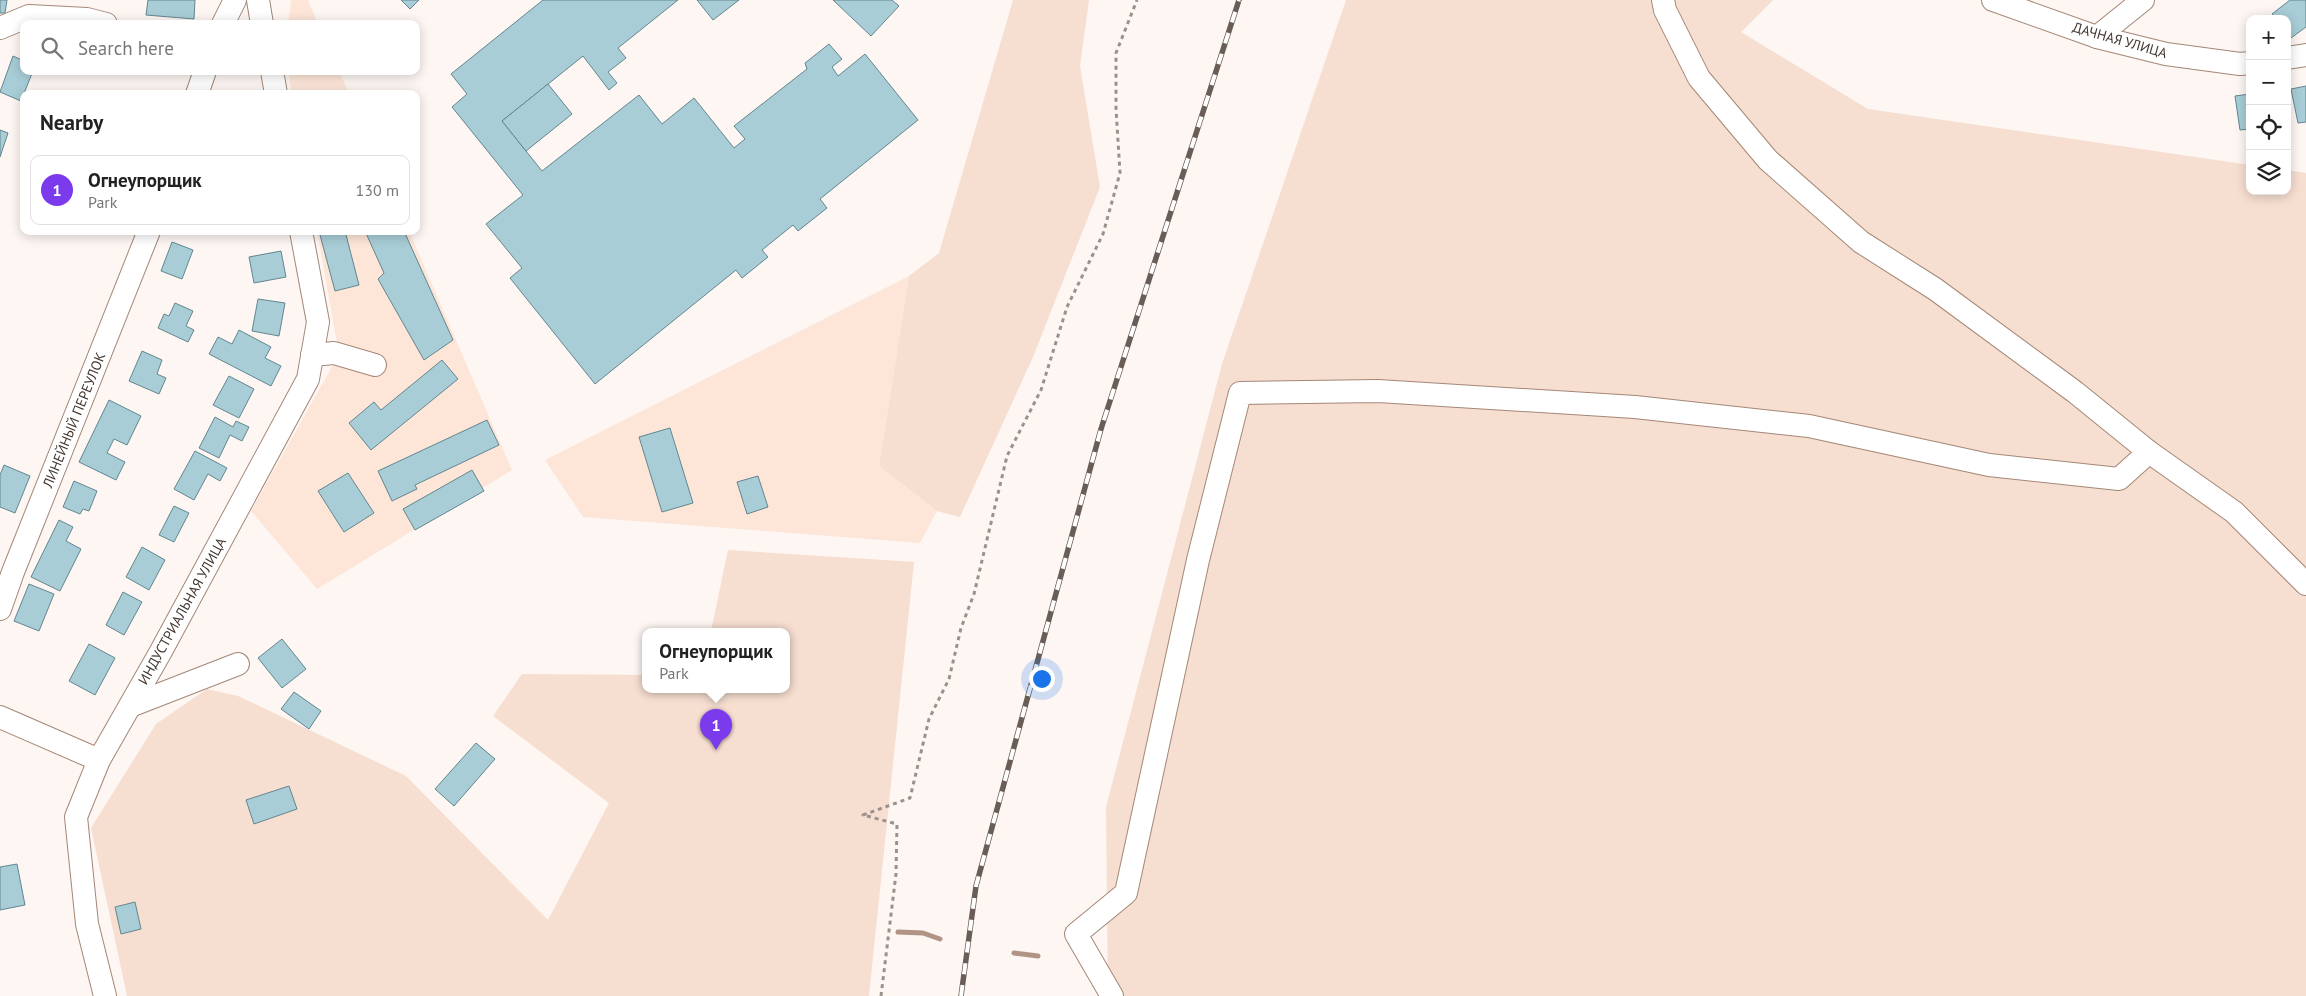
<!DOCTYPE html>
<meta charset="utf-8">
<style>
:root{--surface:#fff;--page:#f2f2f2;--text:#222;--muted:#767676;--line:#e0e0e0;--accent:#7c3aed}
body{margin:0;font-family:"PT Sans",sans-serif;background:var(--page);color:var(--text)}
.controls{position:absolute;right:15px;top:15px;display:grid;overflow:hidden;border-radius:10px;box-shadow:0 2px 12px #0003}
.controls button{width:45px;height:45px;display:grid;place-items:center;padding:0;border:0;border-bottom:1px solid var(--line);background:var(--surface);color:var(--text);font:25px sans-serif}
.you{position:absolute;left:1041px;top:678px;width:18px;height:18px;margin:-12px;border:4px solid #fff;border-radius:50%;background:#1a73e8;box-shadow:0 0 0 8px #1a73e833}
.badge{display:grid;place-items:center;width:32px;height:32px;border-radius:50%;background:var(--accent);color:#fff;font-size:16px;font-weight:700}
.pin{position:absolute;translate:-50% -41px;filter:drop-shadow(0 1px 2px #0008)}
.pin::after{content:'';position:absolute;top:26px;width:18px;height:15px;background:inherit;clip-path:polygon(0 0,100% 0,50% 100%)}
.popup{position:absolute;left:642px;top:628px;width:148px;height:65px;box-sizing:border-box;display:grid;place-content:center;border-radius:10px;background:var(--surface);filter:drop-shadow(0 1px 4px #0005);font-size:16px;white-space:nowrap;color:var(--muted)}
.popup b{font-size:19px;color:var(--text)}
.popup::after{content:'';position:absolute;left:50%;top:100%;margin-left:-10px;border:10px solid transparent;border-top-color:var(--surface)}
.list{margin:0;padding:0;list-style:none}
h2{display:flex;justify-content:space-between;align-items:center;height:65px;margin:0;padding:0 20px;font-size:21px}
h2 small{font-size:16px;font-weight:400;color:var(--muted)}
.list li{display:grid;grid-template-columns:32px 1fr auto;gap:15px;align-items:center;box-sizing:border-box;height:70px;margin:0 10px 10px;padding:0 10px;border:1px solid var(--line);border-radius:10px}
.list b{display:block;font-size:19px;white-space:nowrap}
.list p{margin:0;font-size:16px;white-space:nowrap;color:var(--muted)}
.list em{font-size:16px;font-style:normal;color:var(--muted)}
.icon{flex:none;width:28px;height:28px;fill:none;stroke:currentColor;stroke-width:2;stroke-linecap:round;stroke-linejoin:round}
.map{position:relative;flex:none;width:2306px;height:996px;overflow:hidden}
.search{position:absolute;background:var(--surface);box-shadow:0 2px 12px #0003;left:20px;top:20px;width:400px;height:55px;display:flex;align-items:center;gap:12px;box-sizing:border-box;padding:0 18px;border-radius:10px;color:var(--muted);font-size:19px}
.panel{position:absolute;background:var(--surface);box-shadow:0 2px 12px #0003;left:20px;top:90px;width:400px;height:145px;border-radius:10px}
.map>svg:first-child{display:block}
.built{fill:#fde6d8}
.green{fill:#f6ded0}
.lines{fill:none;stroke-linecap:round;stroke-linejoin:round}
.stream{stroke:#b09484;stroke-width:5}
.building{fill:#a8cdd6;stroke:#62868f}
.minor-casing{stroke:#a48776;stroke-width:24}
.path{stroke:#9b918c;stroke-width:3;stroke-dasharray:4 4;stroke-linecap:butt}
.minor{stroke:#fff;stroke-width:22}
.rail-casing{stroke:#695d57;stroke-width:5.5}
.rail{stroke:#fff;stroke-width:4;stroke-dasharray:11;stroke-linecap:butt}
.labels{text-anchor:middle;stroke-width:4;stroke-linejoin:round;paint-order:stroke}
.street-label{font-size:14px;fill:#43362f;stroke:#fff}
</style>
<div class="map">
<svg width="2306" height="996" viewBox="0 0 2306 996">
<rect width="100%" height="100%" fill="#fdf6f3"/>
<g class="built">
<polygon points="291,0 308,0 318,24 288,24"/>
<polygon points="288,71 339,71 349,94 292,94"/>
<polygon points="317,231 409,231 512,470 317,589 251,511 339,354"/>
<polygon points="909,276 879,466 937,511 920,543 583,517 545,460"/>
</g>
<g class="green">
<polygon points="1013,0 1089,0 1080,66 1100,187 1033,357 960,517 937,511 879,466 909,276 939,253"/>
<polygon points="1346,0 1773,0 1741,32 1868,109 2250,165 2250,191 2287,191 2287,170 2306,173 2306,996 1108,996 1106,807 1222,364"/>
<polygon points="728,550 914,562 869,996 127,996 91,828 156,724 207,689 238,696 406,776 548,920 609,803 493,716 522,674 646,675 646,689 786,689 786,631 711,631"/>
</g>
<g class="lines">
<g class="stream">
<polyline points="898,932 923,933 940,939"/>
<polyline points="1014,953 1038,956"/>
</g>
</g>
<g class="building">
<polygon points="0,0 7,0 5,13 0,13"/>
<polygon points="148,0 195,0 194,19 146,15"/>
<polygon points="401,0 419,0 410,9"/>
<polygon points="543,0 678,0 618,48 626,58 608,72 617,83 609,90 583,56 502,121 542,171 639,95 662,124 694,98 734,148 745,139 734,126 807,69 805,63 829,44 842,59 832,67 838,76 865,54 918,120 820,199 827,208 798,231 793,225 762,250 768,257 742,278 736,270 595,384 510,278 522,268 486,224 523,195 452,107 467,94 451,74"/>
<polygon points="697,0 739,0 713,20"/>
<polygon points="833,0 892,0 899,6 871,36"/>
<polygon points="2290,0 2306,0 2306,27 2291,38 2287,34 2287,19 2276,19 2272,14"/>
<polygon points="13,56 24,61 24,71 33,71 21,101 0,92"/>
<polygon points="548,84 572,114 526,151 502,121"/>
<polygon points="2306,86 2306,122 2298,123 2291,89"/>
<polygon points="2250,94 2250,129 2240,130 2235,96"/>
<polygon points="0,130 8,133 0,157"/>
<polygon points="319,231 345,231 359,285 335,291"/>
<polygon points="365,231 404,231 453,340 424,360 378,279 384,273"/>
<polygon points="172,242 193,250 182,279 161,271"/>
<polygon points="281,251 286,277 254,283 249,257"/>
<polygon points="258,299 285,303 279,336 252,331"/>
<polygon points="175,303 193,311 186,326 194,330 188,342 158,328 164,314 169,316"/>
<polygon points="239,330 271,347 265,358 281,366 271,386 209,354 218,337 232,344"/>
<polygon points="142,351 162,360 157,374 166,378 159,394 129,381"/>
<polygon points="442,360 458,379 371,450 349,423 374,402 381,410"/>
<polygon points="229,376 254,389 239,418 213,405"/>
<polygon points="109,400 141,416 127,445 114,439 107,453 125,462 116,480 79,462"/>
<polygon points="215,417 233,427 236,421 249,427 242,441 230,435 219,458 199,448"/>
<polygon points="487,420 499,445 415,485 417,489 392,501 378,471"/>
<polygon points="670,428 693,503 662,512 639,437"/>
<polygon points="195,451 227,468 220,481 208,474 194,500 174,489"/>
<polygon points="4,465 30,476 15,513 0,507 0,475"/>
<polygon points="472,470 484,491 415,530 403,509"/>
<polygon points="348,473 374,513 344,532 318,491"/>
<polygon points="758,476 768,507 747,514 737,482"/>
<polygon points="74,481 97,491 89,511 83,509 80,514 63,507"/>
<polygon points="174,506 189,513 174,542 159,535"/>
<polygon points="59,520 73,527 66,541 81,549 60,591 31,577"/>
<polygon points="142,547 165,560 149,590 126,577"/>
<polygon points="29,584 54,594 39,631 14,621"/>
<polygon points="123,592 142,602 124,635 106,625"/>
<polygon points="282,639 306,669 282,688 258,658"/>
<polygon points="89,644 115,658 95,695 69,681"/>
<polygon points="294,692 321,711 309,729 281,709"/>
<polygon points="476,743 495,759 454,806 435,789"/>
<polygon points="289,786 297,809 254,824 246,800"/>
<polygon points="17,864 25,905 0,910 0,867"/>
<polygon points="135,902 141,929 121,934 115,907"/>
</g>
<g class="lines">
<g class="minor-casing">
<g id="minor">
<polyline points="258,0 262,24"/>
<polyline points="1663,0 1665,10 1699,78 1768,160 1861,242 1935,289 2075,392 2149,452 2234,512 2306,584"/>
<polyline points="1993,0 2097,37 2166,54 2240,64 2250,63"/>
<polyline points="223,24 235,0"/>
<polyline points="0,28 29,16 87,19 106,24"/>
<polyline points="2097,37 2143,0"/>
<polyline points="2287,58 2306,55"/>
<polyline points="272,71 276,94"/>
<polyline points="197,94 205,71"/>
<polyline points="312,355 334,353 375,365"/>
<polyline points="0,609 13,572 149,231"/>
<polyline points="130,706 238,664"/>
<polyline points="0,717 99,760"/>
<polyline points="105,996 87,924 76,817 99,760 160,653 308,379 318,322 301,231"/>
<polyline points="1112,996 1076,934 1126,893 1198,560 1240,393 1378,391 1635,407 1809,426 1989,465 2119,479 2149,452"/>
</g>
</g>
<polyline class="path" points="881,996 896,874 897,824 863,815 910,798 929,719 949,679 961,628 974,594 1007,456 1041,390 1067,307 1103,234 1120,173 1116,109 1116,53 1137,0"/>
<use href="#minor" class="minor"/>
<g class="rail-casing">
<polyline id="rail" points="961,996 976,886 1101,429 1239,0"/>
</g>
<use href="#rail" class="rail"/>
</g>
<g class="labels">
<g class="street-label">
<text transform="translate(2120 40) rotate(16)" y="5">ДАЧНАЯ УЛИЦА</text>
<text transform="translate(74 420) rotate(-68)" y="5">ЛИНЕЙНЫЙ ПЕРЕУЛОК</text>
<text transform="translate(182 611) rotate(-61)" y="5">ИНДУСТРИАЛЬНАЯ УЛИЦА</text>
</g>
</g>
</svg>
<div class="controls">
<button>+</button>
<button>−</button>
<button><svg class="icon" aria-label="locate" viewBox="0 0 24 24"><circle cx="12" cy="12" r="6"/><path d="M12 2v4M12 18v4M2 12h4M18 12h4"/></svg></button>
<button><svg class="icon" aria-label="layers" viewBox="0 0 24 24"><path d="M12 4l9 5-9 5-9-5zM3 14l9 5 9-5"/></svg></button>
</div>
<div class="you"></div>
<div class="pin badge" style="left:716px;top:750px">1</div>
<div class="popup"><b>Огнеупорщик</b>Park</div>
<div class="search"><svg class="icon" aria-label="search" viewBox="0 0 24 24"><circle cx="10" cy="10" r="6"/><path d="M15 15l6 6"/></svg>Search here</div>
<section class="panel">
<h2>Nearby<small></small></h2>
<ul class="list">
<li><span class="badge">1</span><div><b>Огнеупорщик</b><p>Park</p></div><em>130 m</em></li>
</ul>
</section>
</div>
